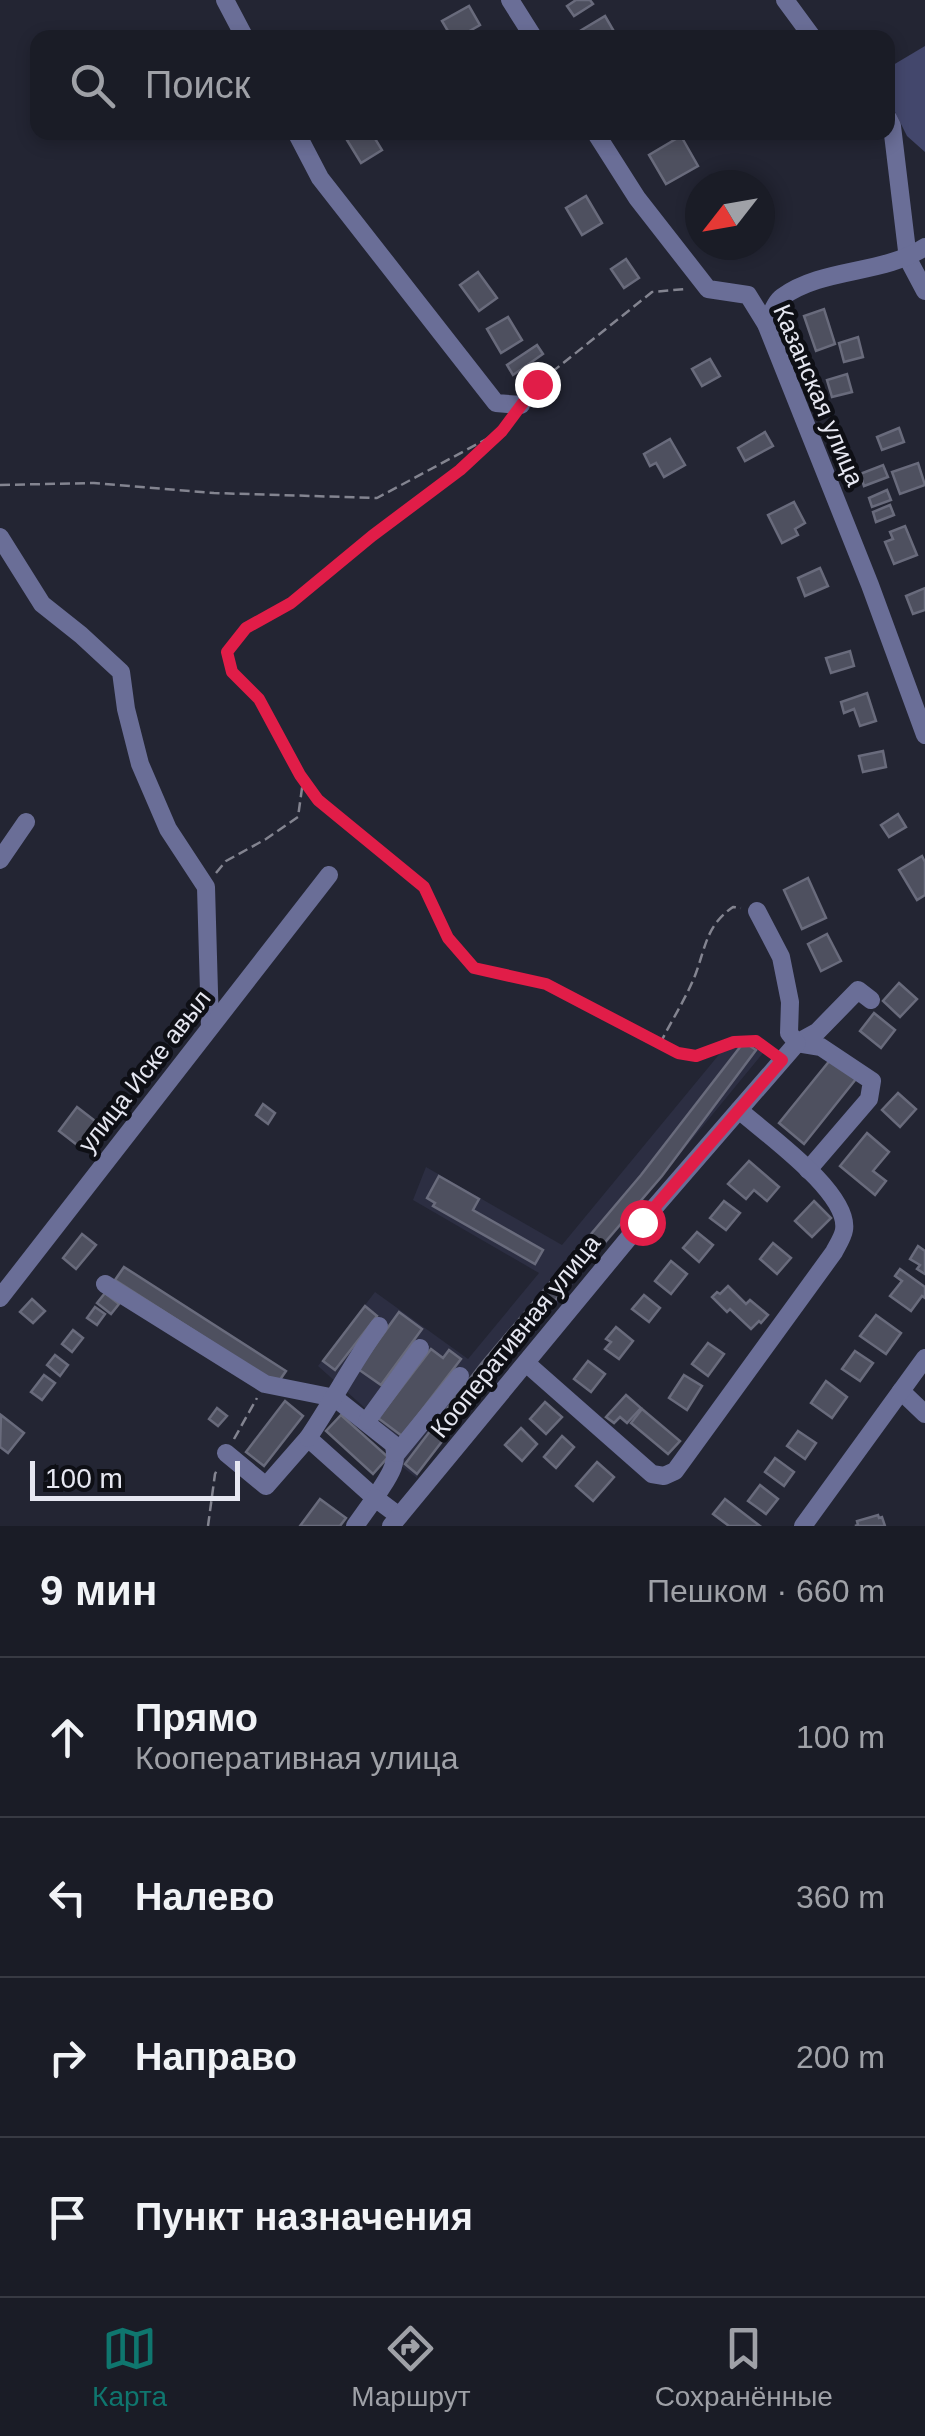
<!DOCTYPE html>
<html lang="ru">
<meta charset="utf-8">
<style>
:root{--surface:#1a1c26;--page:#272932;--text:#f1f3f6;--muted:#9fa1a7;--line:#383a43;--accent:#0f766e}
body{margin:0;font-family:Arial,sans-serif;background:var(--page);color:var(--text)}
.compass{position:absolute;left:685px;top:170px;width:90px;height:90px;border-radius:50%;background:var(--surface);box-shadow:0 5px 15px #0003;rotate:239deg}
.scale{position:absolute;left:30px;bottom:25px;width:210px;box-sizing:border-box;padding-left:10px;border:5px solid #e6e7f1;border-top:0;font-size:28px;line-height:35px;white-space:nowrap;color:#e6e7f1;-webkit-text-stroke:8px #0e0f15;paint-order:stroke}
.stop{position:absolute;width:30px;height:30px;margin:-22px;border:8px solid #e11d48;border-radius:50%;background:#fff}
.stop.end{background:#e11d48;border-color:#fff;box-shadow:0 2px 10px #0008}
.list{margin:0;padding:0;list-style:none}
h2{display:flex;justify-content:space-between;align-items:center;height:130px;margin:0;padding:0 40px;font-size:42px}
h2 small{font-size:32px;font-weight:400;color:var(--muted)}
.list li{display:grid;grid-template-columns:65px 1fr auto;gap:30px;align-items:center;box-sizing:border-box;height:160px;padding:0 40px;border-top:2px solid var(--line)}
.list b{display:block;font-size:38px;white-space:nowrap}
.list p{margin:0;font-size:32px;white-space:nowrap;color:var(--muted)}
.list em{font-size:32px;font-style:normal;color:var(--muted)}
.icon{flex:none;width:55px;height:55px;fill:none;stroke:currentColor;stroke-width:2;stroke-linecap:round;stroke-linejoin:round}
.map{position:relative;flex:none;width:925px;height:1526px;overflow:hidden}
.search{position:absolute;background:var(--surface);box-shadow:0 5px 15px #0003;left:30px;right:30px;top:30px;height:110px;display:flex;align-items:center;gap:25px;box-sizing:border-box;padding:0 35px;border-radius:20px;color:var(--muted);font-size:38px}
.sheet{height:770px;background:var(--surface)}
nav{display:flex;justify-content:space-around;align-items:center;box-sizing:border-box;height:140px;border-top:2px solid var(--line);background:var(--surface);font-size:28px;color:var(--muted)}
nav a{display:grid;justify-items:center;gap:5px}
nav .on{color:var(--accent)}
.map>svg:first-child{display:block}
.built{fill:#2c2e42}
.green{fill:#43476c}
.building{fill:#4e505f;stroke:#696b7c;stroke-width:2.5}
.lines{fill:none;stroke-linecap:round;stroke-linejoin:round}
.path{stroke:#838490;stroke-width:2.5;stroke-dasharray:10 5;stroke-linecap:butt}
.minor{stroke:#6a6e97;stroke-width:18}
.route{stroke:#e11d48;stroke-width:12}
.labels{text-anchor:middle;stroke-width:9;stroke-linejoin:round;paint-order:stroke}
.street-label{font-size:25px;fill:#e6e7f1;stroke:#0e0f15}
</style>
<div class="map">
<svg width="925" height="1526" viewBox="0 0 925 1526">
<rect width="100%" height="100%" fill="#232533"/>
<polygon class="built" points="747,1039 763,1053 417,1474 417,1478 396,1462 403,1442 318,1366 375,1292 468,1359 539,1273 413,1200 426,1167 562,1245 731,1040"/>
<polygon class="green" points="925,46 925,152 907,136 888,98 888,68"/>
<g class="building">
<polygon points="576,0 590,0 593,4 574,16 567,6"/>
<polygon points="469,6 480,25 457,38 452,38 442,21"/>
<polygon points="605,16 616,35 612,38 584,38 580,31"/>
<polygon points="359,132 371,132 382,150 361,163 347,140"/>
<polygon points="681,136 698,166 666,184 649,155"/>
<polygon points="586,196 602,223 582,235 566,208"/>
<polygon points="626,259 639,278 624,288 611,269"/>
<polygon points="478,272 497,298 479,311 460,285"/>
<polygon points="824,309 835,344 816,351 804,316"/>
<polygon points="508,317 522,340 501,353 487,329"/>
<polygon points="858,337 863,357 844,362 839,343"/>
<polygon points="537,345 543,354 513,375 507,365"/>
<polygon points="710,359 720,376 702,386 692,369"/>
<polygon points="847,374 852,392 832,397 827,380"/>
<polygon points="899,428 904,442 882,450 877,437"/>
<polygon points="765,432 773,446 745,461 738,448"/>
<polygon points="670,439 685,465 664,477 656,463 650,466 644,454"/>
<polygon points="918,463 925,485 900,494 892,472"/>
<polygon points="883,465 888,477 864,486 860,474"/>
<polygon points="887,490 891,500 872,507 869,498"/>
<polygon points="794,502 805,523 795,529 798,535 782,543 768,515"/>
<polygon points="890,505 894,515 876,522 873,512"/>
<polygon points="905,526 917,555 894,564 885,542 893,539 890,532"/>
<polygon points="820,568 828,586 805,596 798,578"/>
<polygon points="925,588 925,610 913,614 906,596"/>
<polygon points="850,651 854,666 831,673 826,658"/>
<polygon points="867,693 876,721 860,726 854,709 844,713 841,702"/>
<polygon points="883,751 886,767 863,772 859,756"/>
<polygon points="898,814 906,827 889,837 881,825"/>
<polygon points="922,856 925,862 925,895 917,900 899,870"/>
<polygon points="808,878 826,918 802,929 784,890"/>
<polygon points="827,934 841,961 821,971 808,944"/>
<polygon points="899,983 917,999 900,1017 883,1001"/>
<polygon points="874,1013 895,1030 881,1048 860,1031"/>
<polygon points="744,1042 756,1050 662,1176 509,1354 417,1474 405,1464 481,1364 641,1175"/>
<polygon points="831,1059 856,1079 804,1144 779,1123"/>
<polygon points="898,1093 916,1109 900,1127 882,1110"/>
<polygon points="263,1104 275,1113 268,1124 256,1115"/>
<polygon points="77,1107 99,1124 81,1148 59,1131"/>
<polygon points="867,1133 889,1152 873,1171 886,1181 875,1195 840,1166"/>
<polygon points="749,1161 779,1187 767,1201 754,1190 746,1199 728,1184"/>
<polygon points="439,1176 479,1199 473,1210 543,1250 535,1264 433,1206 435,1203 427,1198"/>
<polygon points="724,1201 740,1213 726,1230 710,1218"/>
<polygon points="814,1201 831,1218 812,1237 795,1221"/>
<polygon points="697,1232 713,1245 699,1262 683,1248"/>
<polygon points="82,1234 96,1245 76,1269 63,1258"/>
<polygon points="773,1243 791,1258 777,1274 760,1259"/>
<polygon points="918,1246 925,1251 925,1274 917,1269 920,1265 910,1259"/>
<polygon points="671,1261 687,1274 671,1294 655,1281"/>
<polygon points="124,1267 286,1371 277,1384 115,1280"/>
<polygon points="900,1269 925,1287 925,1298 922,1296 911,1311 890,1296 902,1281 895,1276"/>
<polygon points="728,1286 746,1304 750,1300 768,1315 761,1323 759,1321 751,1329 730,1309 727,1312 712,1297 717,1292 720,1294"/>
<polygon points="105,1293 119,1304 111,1314 97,1303"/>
<polygon points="644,1295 660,1308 649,1322 632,1309"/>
<polygon points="32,1299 45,1311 33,1323 20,1312"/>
<polygon points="365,1306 377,1316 335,1370 323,1361"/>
<polygon points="95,1307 105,1314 97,1325 87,1318"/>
<polygon points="399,1312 422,1329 381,1385 358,1369"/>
<polygon points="876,1315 901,1333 886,1354 860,1336"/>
<polygon points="616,1327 633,1341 619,1359 605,1349 611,1342 606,1339"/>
<polygon points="73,1330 83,1338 72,1352 62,1344"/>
<polygon points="708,1343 724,1354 708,1376 692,1364"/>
<polygon points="431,1349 443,1358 449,1350 461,1359 402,1436 378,1418"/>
<polygon points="855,1351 873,1363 860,1381 842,1369"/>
<polygon points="55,1355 68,1365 60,1376 47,1365"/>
<polygon points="588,1361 605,1374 591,1392 574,1379"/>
<polygon points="44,1375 55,1383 42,1400 31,1392"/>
<polygon points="684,1375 702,1386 687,1410 669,1398"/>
<polygon points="826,1381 847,1397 832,1418 811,1403"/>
<polygon points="626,1395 641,1408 627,1423 620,1417 614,1423 606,1417"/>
<polygon points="285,1401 303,1416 264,1466 246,1452"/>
<polygon points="545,1402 562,1417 546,1434 530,1419"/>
<polygon points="217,1408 227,1416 218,1426 209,1419"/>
<polygon points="642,1409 680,1441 668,1454 631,1423"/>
<polygon points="1,1415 24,1433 8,1453 0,1447"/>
<polygon points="341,1415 388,1457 373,1474 326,1431"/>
<polygon points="521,1428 537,1444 522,1461 505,1445"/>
<polygon points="798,1431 816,1443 805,1459 787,1446"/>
<polygon points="562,1436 574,1447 556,1468 544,1457"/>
<polygon points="775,1458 794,1472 784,1486 765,1472"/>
<polygon points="597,1462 614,1477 593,1501 576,1486"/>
<polygon points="760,1485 778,1499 766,1514 748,1501"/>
<polygon points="320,1499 346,1518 340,1526 300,1526"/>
<polygon points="725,1499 760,1526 729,1526 713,1514"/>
<polygon points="878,1515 879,1518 882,1517 885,1526 855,1526 858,1525 857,1521"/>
</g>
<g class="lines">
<g class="path">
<polyline points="530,393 537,384 652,292 685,289"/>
<polyline points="510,420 502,431 460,469 372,536 291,603 245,628 227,652 232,672 259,699 300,775 318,800 423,887 448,938 474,968 545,985 678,1053 696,1056 733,1041 756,1041 769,1050"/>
<polyline points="0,485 94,483 214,493 377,498 496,434"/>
<polyline points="216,873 226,861 266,839 298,817 303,781"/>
<path d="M660,1044C671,1021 687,997 696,973C706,945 707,925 733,907L741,908"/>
<polyline points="234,1439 257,1398"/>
<polyline points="208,1526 215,1474 218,1468"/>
</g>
<g class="minor">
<polyline points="225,0 245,38"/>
<polyline points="510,0 534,38"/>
<polyline points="785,0 813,38"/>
<polyline points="888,118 892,126 908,259 925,291"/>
<polyline points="296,132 320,178 496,403 521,405"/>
<polyline points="595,132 637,198 708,289 748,295 766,324 870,585 925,735"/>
<path d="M766,324C771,315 775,302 782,297C824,267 882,275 925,247"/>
<polyline points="0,537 42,604 81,635 121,672 126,709 140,764 168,829 206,887 210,1027"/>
<polyline points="0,860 26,822"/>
<polyline points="808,1170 869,1099 872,1081 821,1047 797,1043 817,1032 858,990 871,1000"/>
<path d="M105,1284L265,1384L335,1398L393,1444C401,1464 385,1481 375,1498L308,1438L266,1486L226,1453"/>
<polyline points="0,1298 329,875"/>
<path d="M526,1363L652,1474L664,1476L675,1471L834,1252C837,1246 843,1237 844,1230C850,1193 766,1134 739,1110"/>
<polyline points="901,1391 925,1414"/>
<polyline points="367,1421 420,1348"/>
<path d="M308,1438C333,1401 353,1362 379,1326"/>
<polyline points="397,1453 460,1376"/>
<polyline points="355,1526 375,1498 399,1516"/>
<polyline points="391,1526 641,1223 797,1043 789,1033 790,1002 781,957 757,911"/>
<polyline points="803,1526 925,1358"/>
</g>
</g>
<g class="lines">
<polyline class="route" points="537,384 502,431 460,470 372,536 291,603 246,628 227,652 232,672 259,699 300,775 318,800 424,887 448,938 474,968 546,984 678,1053 696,1056 734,1042 756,1041 782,1060 642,1222"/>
</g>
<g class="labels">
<g class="street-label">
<text transform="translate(819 395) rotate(67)" y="9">Казанская улица</text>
<text transform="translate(144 1071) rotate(-52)" y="9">улица Иске авыл</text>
<text transform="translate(515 1336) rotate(-51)" y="9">Кооперативная улица</text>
</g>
</g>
</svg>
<svg class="compass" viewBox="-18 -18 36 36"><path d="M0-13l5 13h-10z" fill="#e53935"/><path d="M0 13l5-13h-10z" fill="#9fa1a7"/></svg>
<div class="scale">100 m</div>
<div class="stop" style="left:642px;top:1222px"></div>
<div class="stop end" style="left:537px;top:384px"></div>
<div class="search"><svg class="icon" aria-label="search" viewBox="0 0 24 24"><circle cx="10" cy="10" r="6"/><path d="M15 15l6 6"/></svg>Поиск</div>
</div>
<section class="sheet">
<h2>9 мин<small>Пешком · 660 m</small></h2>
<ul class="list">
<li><svg class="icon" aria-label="ahead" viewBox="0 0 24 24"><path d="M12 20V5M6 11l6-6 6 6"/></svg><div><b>Прямо</b><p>Кооперативная улица</p></div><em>100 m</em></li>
<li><svg class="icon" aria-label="left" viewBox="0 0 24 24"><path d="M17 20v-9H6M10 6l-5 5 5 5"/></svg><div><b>Налево</b></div><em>360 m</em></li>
<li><svg class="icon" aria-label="right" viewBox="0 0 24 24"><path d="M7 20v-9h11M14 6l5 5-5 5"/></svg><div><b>Направо</b></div><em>200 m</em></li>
<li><svg class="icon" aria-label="arrive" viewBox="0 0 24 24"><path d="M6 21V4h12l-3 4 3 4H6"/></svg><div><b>Пункт назначения</b></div></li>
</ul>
</section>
<nav>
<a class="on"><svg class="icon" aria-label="map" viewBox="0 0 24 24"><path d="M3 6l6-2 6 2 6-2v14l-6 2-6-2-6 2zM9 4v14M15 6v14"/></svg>Карта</a>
<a><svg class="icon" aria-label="directions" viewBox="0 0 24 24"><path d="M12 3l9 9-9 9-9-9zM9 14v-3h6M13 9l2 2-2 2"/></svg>Маршрут</a>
<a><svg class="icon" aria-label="saved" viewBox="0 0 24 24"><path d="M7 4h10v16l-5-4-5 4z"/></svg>Сохранённые</a>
</nav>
